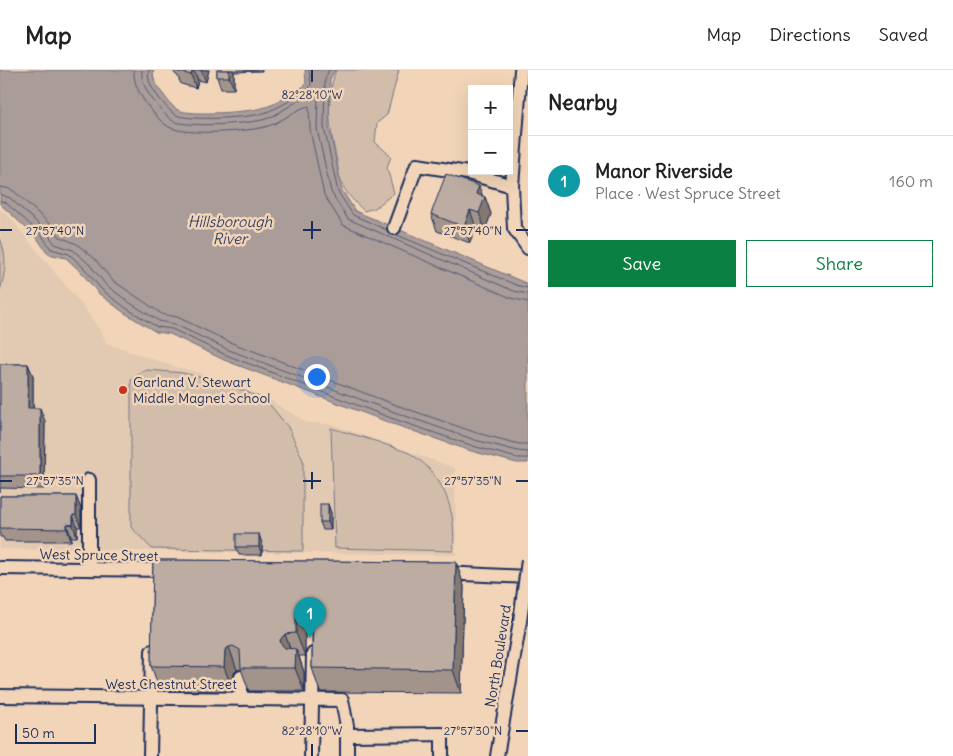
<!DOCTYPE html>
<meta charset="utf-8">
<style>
:root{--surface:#fff;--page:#f6f6f6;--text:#222;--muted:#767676;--line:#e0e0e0;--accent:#0b8043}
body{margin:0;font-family:Delius,sans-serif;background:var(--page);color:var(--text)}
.controls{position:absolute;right:15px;top:15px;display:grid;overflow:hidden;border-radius:0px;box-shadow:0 5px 20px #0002}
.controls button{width:45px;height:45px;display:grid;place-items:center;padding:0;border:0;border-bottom:1px solid var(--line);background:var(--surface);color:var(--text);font:25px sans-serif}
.scale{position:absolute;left:15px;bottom:12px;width:81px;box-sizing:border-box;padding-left:5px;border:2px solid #1b2f5e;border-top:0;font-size:14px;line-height:18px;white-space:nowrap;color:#1b2f5e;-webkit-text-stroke:4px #f2d5b8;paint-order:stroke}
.you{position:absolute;left:316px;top:306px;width:18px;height:18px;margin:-12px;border:4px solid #fff;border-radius:50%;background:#1a73e8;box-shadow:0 0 0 8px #1a73e833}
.badge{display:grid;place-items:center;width:32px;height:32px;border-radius:50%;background:var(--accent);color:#fff;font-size:16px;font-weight:700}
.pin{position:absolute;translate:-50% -41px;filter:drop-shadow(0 1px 2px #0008)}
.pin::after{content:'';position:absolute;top:26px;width:18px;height:15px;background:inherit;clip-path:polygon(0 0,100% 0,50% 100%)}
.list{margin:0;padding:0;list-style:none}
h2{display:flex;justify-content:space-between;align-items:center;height:65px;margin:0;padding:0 20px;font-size:21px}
h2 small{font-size:16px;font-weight:400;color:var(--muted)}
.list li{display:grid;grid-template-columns:32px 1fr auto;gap:15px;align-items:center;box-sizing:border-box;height:90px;padding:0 20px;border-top:1px solid var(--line)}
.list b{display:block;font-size:19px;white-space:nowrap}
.list p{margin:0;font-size:16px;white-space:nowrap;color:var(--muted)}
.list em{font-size:16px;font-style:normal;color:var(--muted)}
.actions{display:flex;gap:10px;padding:15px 20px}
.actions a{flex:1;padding:11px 0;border:1px solid var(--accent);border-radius:0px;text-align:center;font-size:18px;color:var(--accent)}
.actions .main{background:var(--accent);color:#fff}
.map{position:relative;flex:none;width:528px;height:686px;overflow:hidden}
header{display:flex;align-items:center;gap:30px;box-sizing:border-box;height:70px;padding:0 25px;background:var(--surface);border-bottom:1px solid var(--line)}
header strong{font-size:24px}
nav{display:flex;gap:28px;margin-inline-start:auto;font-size:18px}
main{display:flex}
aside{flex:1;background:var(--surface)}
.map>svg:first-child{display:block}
.built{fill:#e2c9b1}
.green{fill:#d2bdab;stroke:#767684}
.water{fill:#a99c99;stroke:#707081}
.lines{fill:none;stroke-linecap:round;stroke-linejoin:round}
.shore{stroke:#545b76;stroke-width:1}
.minor-casing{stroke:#1b2f5e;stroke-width:16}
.minor{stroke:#f2d5b8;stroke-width:12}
.minor-bridge-casing{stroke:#1b2f5e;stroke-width:16;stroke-linecap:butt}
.minor-bridge{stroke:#f2d5b8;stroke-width:12}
.wall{fill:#a3948b;stroke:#1b2f5e}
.shaded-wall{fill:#847871;stroke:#1b2f5e}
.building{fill:#bdaca2;stroke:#1b2f5e}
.ticks{fill:none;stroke:#1b2f5e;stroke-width:2}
.poi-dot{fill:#c8321e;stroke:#f2d5b8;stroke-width:2}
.labels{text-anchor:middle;stroke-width:5;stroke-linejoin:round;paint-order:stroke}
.poi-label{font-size:14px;fill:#1b2f5e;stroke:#f2d5b8;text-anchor:start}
.street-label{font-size:14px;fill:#1b2f5e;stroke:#f2d5b8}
.water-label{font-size:15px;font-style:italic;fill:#37456a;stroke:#f2d5b8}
.ticks-label{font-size:12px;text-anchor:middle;fill:#1b2f5e;stroke:#f2d5b8;stroke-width:5;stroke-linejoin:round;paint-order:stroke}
</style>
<header>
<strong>Map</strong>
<nav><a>Map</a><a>Directions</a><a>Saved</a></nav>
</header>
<main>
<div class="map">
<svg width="528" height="686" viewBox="0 0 528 686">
<rect width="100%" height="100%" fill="#f2d5b8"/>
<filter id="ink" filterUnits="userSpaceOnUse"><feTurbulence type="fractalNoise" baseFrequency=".02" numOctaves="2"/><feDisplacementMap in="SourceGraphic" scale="10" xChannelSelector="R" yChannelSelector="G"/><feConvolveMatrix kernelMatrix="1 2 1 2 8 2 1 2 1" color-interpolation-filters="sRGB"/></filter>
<g filter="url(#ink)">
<polygon class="built" points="0,139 11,149 85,239 102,263 106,273 175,297 221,308 273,332 306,352 334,355 455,398 456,485 0,479"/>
<g class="green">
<path d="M336,0H399L387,45L377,53L375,72L391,86L387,98L394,123L375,138L364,141C355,132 347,125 342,114C339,107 338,98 337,91C330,61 325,30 336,0Z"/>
<path d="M0,168C7,185 6,203 0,220Z"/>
<polygon points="148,300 183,303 227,314 266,330 288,357 303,390 303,481 152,479 131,457 131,310 141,302"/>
<path d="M331,358C352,364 373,370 393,377C399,380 406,381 411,384C445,405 457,443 453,481L335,478Z"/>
</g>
<path class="water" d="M0,0H154C151,8 158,18 163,24C167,29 172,37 178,40C190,46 248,42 262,38C276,35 293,22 306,15L305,0H335L330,9L329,57L342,120L355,141L528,214V393H517L471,381L390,353L224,290L170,264L156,262L123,242L98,223L81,202L66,188L48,184L37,168L0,134Z"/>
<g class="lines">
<g class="shore">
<path d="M134,0C133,13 140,25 147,35C154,43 160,52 169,57C186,66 249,62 268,56C282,52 295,39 309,36L310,60L324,125L343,155L511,228L528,232"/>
<path d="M142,0C140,13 149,25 157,35C161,40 167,47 173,51C187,58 255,54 269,48C284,41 302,26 317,22L318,25L317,59L331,122L348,149L514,221L528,224"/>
<path d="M149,0C146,10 153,20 159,28C164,34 169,41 176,45C188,51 250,48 264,43C279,38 296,27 309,19L311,14L309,0"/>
<polyline points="329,0 325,9 324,57 338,122 353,145 387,160"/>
<polyline points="0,117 7,118 14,121 51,155 60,167 77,174 95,189 112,210 162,244 177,247 232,273 396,335 477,363 519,374 528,374"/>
<polyline points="0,124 10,128 45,160 55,174 73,180 89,194 106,215 130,233 159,251 174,254 229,280 394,342 475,370 518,381 528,382"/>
<polyline points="0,131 5,132 41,164 51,179 69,184 84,198 102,220 126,238 157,257 172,259 226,285 391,348 473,376 517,388 528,388"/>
<polyline points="397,165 516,215 528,218"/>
</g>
<g class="minor-casing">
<g id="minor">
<polyline points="521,0 512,116 514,158 528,178"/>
<polyline points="394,158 417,95 468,103 512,116"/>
<polyline points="0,498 168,500"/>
<polyline points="89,499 89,410"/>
<polyline points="443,503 528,507"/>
<polyline points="0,626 342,630 347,656 347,686"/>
<polyline points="241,629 241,607"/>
<polyline points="347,665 442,664 442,686"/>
<polyline points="150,686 152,581"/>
<polyline points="311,686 313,584"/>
<polyline points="497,686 520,551"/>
</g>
</g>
<use href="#minor" class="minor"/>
<g class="minor-bridge-casing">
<polyline id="minor-bridge" points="520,551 528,490"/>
</g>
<use href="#minor-bridge" class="minor-bridge"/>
</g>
<g class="wall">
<polygon points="173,0 209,0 206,12 198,10 196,18 181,14 177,5 175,4"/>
<polygon points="217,0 262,0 262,1 234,2 234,19 221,19 217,7"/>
<polygon points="483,127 485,127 491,144 485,160 476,157 470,173 437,161 431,144"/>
<polygon points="0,294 28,294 33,306 33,338 45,351 44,419 0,418 0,423"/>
<polygon points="0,426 76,426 81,439 81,457 77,457 77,467 71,467 71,471 5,471 3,467 0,467"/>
<polygon points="328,434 331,443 331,460 323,460 320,452"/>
<polygon points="262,473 262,485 239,485 236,477"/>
<polygon points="153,490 456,492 464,516 461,623 320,622 312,598 312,557 309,558 305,564 305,586 299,586 304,602 304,621 249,621 241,599 237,600 234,603 233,621 160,620 151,596"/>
</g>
<g class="shaded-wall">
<polygon points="193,0 194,0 198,10 196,18 191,5"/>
<polygon points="201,0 209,0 206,12"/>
<polygon points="229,0 233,0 234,2 234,19 229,7"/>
<polygon points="479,116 484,129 485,127 491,144 485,160 479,143 476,124"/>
<polygon points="470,140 476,157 470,173 464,157"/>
<polygon points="28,294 33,306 33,351 28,338"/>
<polygon points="40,338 45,351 44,419 40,406"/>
<polygon points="76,426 81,439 81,457 76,445"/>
<polygon points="328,434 331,443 331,460 328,452"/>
<polygon points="73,445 77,457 77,467 73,455"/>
<polygon points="67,454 71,467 71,471 67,459"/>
<polygon points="259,464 262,473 262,485 259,477"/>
<polygon points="456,492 464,516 461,623 453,600"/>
<polygon points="300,535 309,558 305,564 305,586 296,563 296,541"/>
<polygon points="285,564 293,587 281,574 280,570"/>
<polygon points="229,577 237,600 234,603 233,621 224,597 225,580"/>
<polygon points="296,579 304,602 304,621 295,598"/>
</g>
<g class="building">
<polygon points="176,0 193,0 191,5 176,1"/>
<rect x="217" y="0" width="12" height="7"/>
<polygon points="446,104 479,116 476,124 485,127 479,143 470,140 464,157 431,144"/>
<polygon points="0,294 28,294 28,338 40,338 40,406 0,406"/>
<polygon points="0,426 76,426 76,445 73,445 73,455 67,454 67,459 0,458"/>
<rect x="320" y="434" width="8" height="18"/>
<rect x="236" y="464" width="23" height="13"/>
<polygon points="153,490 456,492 453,600 312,598 313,542 309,535 304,534 300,535 296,541 296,563 285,564 280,570 281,574 285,578 296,579 295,598 241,598 240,580 233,576 229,577 225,580 224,597 151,596"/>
</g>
</g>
<path class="ticks" d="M312,0V12M312,151V169M0,160H12M303,160H321M516,160H528M312,402V419M0,411H12M303,411H321M516,411H528M516,661H528M312,674V686"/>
<circle class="poi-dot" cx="123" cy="320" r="5"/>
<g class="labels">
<g class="poi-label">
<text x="133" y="317">Garland V. Stewart<tspan x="133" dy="16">Middle Magnet School</tspan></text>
</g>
<g class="street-label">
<text transform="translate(99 485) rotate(1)" y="5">West Spruce Street</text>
<text transform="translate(498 586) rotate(-81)" y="5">North Boulevard</text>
<text x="171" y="619">West Chestnut Street</text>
</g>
<g class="water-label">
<text x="230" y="157">Hillsborough<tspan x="230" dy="17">River</tspan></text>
</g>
</g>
<g class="ticks-label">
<text x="312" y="29">82°28'10"W</text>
<text x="55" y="165">27°57'40"N</text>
<text x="473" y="165">27°57'40"N</text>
<text x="55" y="415">27°57'35"N</text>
<text x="473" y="415">27°57'35"N</text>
<text x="473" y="665">27°57'30"N</text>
<text x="312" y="665">82°28'10"W</text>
</g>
</svg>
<div class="controls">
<button>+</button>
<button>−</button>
</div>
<div class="scale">50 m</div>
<div class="you"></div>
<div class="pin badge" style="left:310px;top:568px;background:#0f9aa8">1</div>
</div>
<aside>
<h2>Nearby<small></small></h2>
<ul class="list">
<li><span class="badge" style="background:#0f9aa8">1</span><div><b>Manor Riverside</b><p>Place · West Spruce Street</p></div><em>160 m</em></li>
</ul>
<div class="actions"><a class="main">Save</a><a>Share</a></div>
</aside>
</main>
